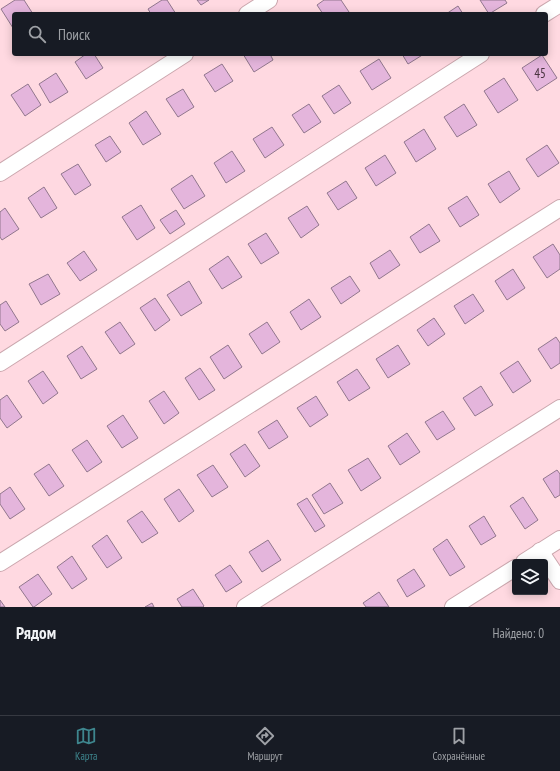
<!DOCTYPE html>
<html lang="ru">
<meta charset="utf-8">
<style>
:root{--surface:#171b24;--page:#242831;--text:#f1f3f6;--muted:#9ea1a6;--line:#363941;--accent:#3e868e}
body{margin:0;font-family:"PT Sans Narrow",sans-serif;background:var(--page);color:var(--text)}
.controls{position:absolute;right:12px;bottom:12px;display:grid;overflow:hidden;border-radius:4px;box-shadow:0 2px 10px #0003}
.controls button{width:36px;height:36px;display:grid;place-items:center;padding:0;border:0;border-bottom:1px solid var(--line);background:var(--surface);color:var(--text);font:20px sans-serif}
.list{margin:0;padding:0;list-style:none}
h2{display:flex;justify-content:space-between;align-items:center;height:52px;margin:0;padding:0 16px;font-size:17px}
h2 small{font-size:13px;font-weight:400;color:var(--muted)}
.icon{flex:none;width:22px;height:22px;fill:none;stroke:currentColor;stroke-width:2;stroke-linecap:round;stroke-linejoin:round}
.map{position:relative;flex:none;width:560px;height:607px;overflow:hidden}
.search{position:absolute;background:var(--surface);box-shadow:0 2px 10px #0003;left:12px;right:12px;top:12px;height:44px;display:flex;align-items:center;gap:10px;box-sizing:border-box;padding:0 14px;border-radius:4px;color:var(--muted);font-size:15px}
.sheet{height:108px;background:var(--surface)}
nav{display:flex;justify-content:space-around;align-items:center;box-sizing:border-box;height:56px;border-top:1px solid var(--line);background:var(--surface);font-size:11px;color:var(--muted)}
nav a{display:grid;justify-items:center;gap:2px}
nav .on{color:var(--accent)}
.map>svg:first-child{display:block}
.building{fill:#e4b5dc;stroke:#91778d}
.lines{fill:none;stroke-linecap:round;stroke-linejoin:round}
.street-casing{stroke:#cba7ae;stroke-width:18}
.street{stroke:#fff;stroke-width:16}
.labels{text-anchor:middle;stroke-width:4;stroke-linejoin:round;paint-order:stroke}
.number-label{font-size:13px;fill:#48333f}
</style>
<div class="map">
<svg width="560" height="607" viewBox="0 0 560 607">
<rect width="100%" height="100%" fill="#ffd9e1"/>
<g class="building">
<polygon points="15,0 24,0 33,14 14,14 14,27 13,28 1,9"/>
<polygon points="162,0 167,0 176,14 151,14 148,9"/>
<polygon points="197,0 209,0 201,5"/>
<polygon points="324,0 341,0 349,12 346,14 323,14 317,5"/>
<polygon points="480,0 505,0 507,3 489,14"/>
<polygon points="458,6 463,14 446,14"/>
<polygon points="86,54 94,54 103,68 86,79 75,62"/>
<polygon points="243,54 270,54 273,60 254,72"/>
<polygon points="402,54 424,54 408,64"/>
<polygon points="542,55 557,78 537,91 522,68"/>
<polygon points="379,59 391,78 372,90 360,71"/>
<polygon points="222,64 233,81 215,92 204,75"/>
<polygon points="56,73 68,92 50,103 39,84"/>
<polygon points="504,78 518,100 498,113 484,91"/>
<polygon points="28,84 41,105 25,116 11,95"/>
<polygon points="339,85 351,103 334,114 322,96"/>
<polygon points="183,89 194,107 178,117 166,99"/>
<polygon points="309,104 321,122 304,133 292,115"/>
<polygon points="464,104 477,125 457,137 444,117"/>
<polygon points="146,111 161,134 143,145 129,123"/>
<polygon points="272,127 284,145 265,158 253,139"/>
<polygon points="424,129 436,149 416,162 404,142"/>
<polygon points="110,136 121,152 106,162 95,145"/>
<polygon points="547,145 559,163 538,177 526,159"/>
<polygon points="232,151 245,171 226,183 214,163"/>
<polygon points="385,155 396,173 376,186 365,168"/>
<polygon points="78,164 91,185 75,195 61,174"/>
<polygon points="509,171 520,189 500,203 488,184"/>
<polygon points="192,175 205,196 184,209 171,189"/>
<polygon points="346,181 357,198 338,210 327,193"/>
<polygon points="44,187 57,208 41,218 28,198"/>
<polygon points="467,196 479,215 460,227 448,208"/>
<polygon points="141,205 155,228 137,240 122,217"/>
<polygon points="307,206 319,225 301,238 288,218"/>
<polygon points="5,208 19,229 2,240 0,237 0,212"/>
<polygon points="176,210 185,224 170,234 160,220"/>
<polygon points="429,224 440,241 420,253 410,237"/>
<polygon points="266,233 279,253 261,264 248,244"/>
<polygon points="553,244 560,255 560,269 547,278 533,257"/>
<polygon points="390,250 400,265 379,279 370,263"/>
<polygon points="84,251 97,270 80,281 67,263"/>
<polygon points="228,256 242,277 222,289 209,269"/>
<polygon points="513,269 525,288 507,300 495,281"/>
<polygon points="48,274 60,294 41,305 29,284"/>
<polygon points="350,276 360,291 341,304 331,288"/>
<polygon points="189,281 202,303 181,316 167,295"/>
<polygon points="473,294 484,311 465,324 454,306"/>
<polygon points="155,298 170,320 155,331 140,308"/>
<polygon points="309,299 321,317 301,330 290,312"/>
<polygon points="6,301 19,322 5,331 0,324 0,305"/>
<polygon points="434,318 445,334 428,346 417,330"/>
<polygon points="120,322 135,344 120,354 105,332"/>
<polygon points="267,322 280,342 262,354 249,334"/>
<polygon points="556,337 560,343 560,363 551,369 538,349"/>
<polygon points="228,345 242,367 224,379 210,357"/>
<polygon points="398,345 410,364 388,378 376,359"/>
<polygon points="82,346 97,369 81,379 67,356"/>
<polygon points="518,361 531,381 513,393 500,373"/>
<polygon points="200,368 215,390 199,400 185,378"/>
<polygon points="357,369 370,388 349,401 337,382"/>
<polygon points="43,371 58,393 43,404 28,381"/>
<polygon points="481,386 493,405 475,416 463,398"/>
<polygon points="164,391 179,413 164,424 149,401"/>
<polygon points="7,395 22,417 7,428 0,418 0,400"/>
<polygon points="316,396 328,415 310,427 297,408"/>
<polygon points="443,411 455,429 437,440 425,422"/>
<polygon points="123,415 138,438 122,448 107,426"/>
<polygon points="277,420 288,437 269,449 258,432"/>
<polygon points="407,433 420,452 400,465 388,446"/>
<polygon points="87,440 102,462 87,472 72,450"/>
<polygon points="245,444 260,466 245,477 230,454"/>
<polygon points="368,458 381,478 361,491 348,470"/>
<polygon points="49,464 64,486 49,496 34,474"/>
<polygon points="213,465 228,487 212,497 197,475"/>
<polygon points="557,470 560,474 560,495 555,498 543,479"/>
<polygon points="330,483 343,503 324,514 312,495"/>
<polygon points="10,487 25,509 10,519 0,504 0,494"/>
<polygon points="179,489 194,511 179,522 164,499"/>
<polygon points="523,497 538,520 525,529 510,506"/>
<polygon points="307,498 325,526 315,532 297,504"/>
<polygon points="142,511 158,533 142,543 127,521"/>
<polygon points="484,516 496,536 481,545 469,526"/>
<polygon points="107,535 122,558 107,568 92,546"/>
<polygon points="447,539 465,567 450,576 433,549"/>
<polygon points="268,540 281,560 262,572 249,552"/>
<polygon points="72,556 87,579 72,589 57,567"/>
<polygon points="230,565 242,582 226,592 215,575"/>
<polygon points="414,569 425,586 407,597 397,580"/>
<polygon points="38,574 52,594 34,607 33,607 19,587"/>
<polygon points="193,589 204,606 203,607 182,607 177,599"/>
<polygon points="379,592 389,607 366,607 363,603"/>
<polygon points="0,600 5,607 0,607"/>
<polygon points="152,603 154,607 145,607"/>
</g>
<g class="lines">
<g class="street-casing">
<g id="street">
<polyline points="247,14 269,0"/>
<polyline points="544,14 560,4"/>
<polyline points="0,173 185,54"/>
<polyline points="0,363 481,54"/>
<polyline points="540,551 560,581"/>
<polyline points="524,562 560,539"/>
<polyline points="0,563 560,208"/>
<polyline points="245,607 560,408"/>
<polyline points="453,607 515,568"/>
</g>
</g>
<use href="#street" class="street"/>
</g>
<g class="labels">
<g class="number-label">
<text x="540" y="78">45</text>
</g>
</g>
</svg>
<div class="controls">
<button><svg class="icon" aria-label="layers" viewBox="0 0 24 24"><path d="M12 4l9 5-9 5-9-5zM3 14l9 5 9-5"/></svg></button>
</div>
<div class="search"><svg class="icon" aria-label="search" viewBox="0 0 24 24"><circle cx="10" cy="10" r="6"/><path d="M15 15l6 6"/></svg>Поиск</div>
</div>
<section class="sheet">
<h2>Рядом<small>Найдено: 0</small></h2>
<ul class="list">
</ul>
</section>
<nav>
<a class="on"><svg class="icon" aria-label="map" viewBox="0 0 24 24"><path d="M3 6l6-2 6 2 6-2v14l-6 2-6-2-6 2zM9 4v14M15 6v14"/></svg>Карта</a>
<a><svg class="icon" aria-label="directions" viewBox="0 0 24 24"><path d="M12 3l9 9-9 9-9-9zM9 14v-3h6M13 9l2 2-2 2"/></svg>Маршрут</a>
<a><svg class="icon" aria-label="saved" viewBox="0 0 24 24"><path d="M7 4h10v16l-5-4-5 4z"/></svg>Сохранённые</a>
</nav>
